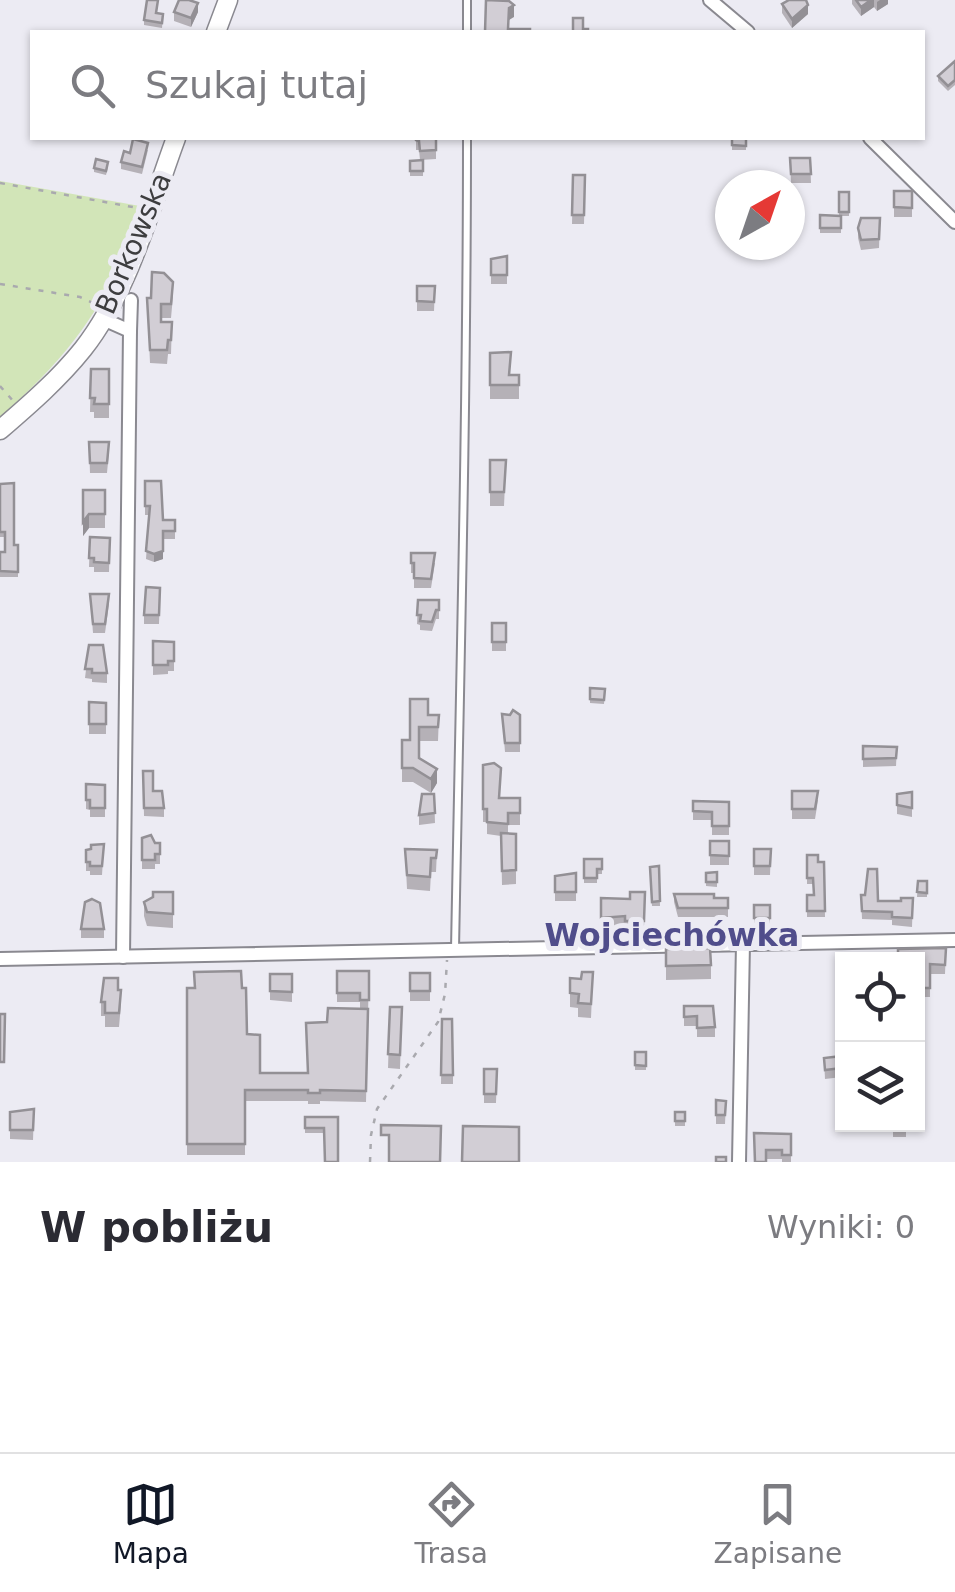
<!DOCTYPE html>
<html lang="pl">
<meta charset="utf-8">
<style>
:root{--surface:#fff;--page:#f7f7f7;--text:#2b2b33;--muted:#7c7c81;--line:#e1e1e2;--accent:#111827}
body{margin:0;font-family:"DejaVu Sans",sans-serif;background:var(--page);color:var(--text)}
.controls{position:absolute;right:30px;bottom:30px;display:grid;overflow:hidden;border-radius:0px;box-shadow:0 2px 8px #0004}
.controls button{width:90px;height:90px;display:grid;place-items:center;padding:0;border:0;border-bottom:2px solid var(--line);background:var(--surface);color:var(--text);font:50px sans-serif}
.compass{position:absolute;left:715px;top:170px;width:90px;height:90px;border-radius:50%;background:var(--surface);box-shadow:0 2px 8px #0004;rotate:40deg}
.list{margin:0;padding:0;list-style:none}
h2{display:flex;justify-content:space-between;align-items:center;height:130px;margin:0;padding:0 40px;font-size:42px}
h2 small{font-size:32px;font-weight:400;color:var(--muted)}
.icon{flex:none;width:55px;height:55px;fill:none;stroke:currentColor;stroke-width:2;stroke-linecap:round;stroke-linejoin:round}
.map{position:relative;flex:none;width:955px;height:1162px;overflow:hidden}
.search{position:absolute;background:var(--surface);box-shadow:0 2px 8px #0004;left:30px;right:30px;top:30px;height:110px;display:flex;align-items:center;gap:25px;box-sizing:border-box;padding:0 35px;border-radius:0px;color:var(--muted);font-size:38px}
.sheet{height:290px;background:var(--surface)}
nav{display:flex;justify-content:space-around;align-items:center;box-sizing:border-box;height:140px;border-top:2px solid var(--line);background:var(--surface);font-size:28px;color:var(--muted)}
nav a{display:grid;justify-items:center;gap:5px}
nav .on{color:var(--accent)}
.map>svg:first-child{display:block}
.green{fill:#d2e5b8}
.lines{fill:none;stroke-linecap:round;stroke-linejoin:round}
.lane-casing{stroke:#8a8990;stroke-width:10}
.street-casing{stroke:#8a8990;stroke-width:16}
.secondary-casing{stroke:#8a8990;stroke-width:21}
.path{stroke:#a9a9ae;stroke-width:2.5;stroke-dasharray:5 8;stroke-linecap:butt}
.lane{stroke:#fff;stroke-width:6}
.street{stroke:#fff;stroke-width:12}
.secondary{stroke:#fff;stroke-width:18}
.wall{fill:#b5b1b7}
.shaded-wall{fill:#939095}
.building{fill:#d2ced5;stroke:#939095;stroke-width:2.5}
.labels{text-anchor:middle;stroke-width:10;stroke-linejoin:round;paint-order:stroke}
.street-label{font-size:28px;fill:#3d3d3f;stroke:#ecebf3}
.quarter-label{font-size:32px;font-weight:bold;fill:#504d8b;stroke:#ecebf3}
</style>
<div class="map">
<svg width="955" height="1162" viewBox="0 0 955 1162">
<rect width="100%" height="100%" fill="#ecebf3"/>
<path class="green" d="M0,181L140,206C112,301 73,352 0,417Z"/>
<g class="lines">
<g class="lane-casing">
<g id="lane">
<polyline points="467,32 467,0"/>
<path d="M455,950C460,679 467,408 467,138"/>
</g>
</g>
<g class="street-casing">
<g id="street">
<polyline points="710,0 748,32"/>
<polyline points="870,138 955,222"/>
<polyline points="103,319 130,331 123,957"/>
<polyline points="130,331 131,300"/>
<polyline points="0,959 955,940"/>
<polyline points="739,1162 743,943"/>
</g>
</g>
<g class="secondary-casing">
<g id="secondary">
<polyline points="216,32 228,0"/>
<path d="M0,430C29,405 59,379 83,349C130,289 150,208 176,138"/>
</g>
</g>
<g class="path">
<polyline points="0,183 138,208"/>
<polyline points="0,284 80,297 95,304"/>
<polyline points="0,386 14,402"/>
<polyline points="370,1162 371,1135 377,1109 438,1022 445,994 447,960"/>
</g>
<use href="#lane" class="lane"/>
<use href="#street" class="street"/>
<use href="#secondary" class="secondary"/>
</g>
<g class="wall">
<polygon points="852,0 888,0 888,4 877,11 874,7 861,16 852,4"/>
<polygon points="782,4 808,14 792,28 782,13"/>
<polygon points="174,12 198,12 191,27 174,21"/>
<polygon points="157,13 163,14 162,28 144,25 144,20"/>
<polygon points="955,61 955,85 948,91 938,81 938,76"/>
<polygon points="416,138 436,138 436,159 420,160 419,150 416,150"/>
<rect x="732" y="138" width="14" height="12"/>
<polygon points="148,150 142,174 121,169 121,162 130,153"/>
<polygon points="790,158 810,158 811,183 791,183"/>
<polygon points="423,160 423,176 410,176 410,161"/>
<polygon points="108,167 106,175 94,172 94,168"/>
<polygon points="573,175 585,175 584,224 572,224"/>
<rect x="894" y="191" width="18" height="26"/>
<polygon points="839,192 849,192 849,216 841,216 841,233 820,233 820,215 839,216"/>
<polygon points="880,218 879,248 861,250 858,238 858,228"/>
<polygon points="507,256 507,284 491,284 491,259"/>
<polygon points="417,286 435,286 434,311 417,311"/>
<polygon points="173,296 171,318 161,318 161,322 172,322 171,354 168,354 167,364 150,363 147,298"/>
<polygon points="490,353 510,375 519,375 519,399 490,399"/>
<polygon points="91,369 109,369 109,418 94,418 94,412 90,412"/>
<polygon points="89,442 109,451 107,473 90,473"/>
<polygon points="490,460 506,460 504,506 490,506"/>
<polygon points="145,481 163,520 175,520 175,539 163,539 163,559 154,562 146,559 149,515 145,515"/>
<polygon points="0,484 14,545 18,545 18,577 0,577 0,552 5,552 5,537 0,537"/>
<polygon points="83,490 105,490 105,528 89,528 83,536"/>
<polygon points="90,537 110,538 109,572 94,572 94,567 89,567"/>
<polygon points="411,553 435,563 431,588 414,588 414,573 411,573"/>
<polygon points="160,588 159,624 144,624 144,615"/>
<polygon points="90,594 109,604 105,633 93,633"/>
<polygon points="418,600 439,600 439,619 436,619 432,631 420,630 420,625 417,624"/>
<rect x="492" y="623" width="14" height="28"/>
<polygon points="153,641 174,642 174,671 168,671 168,674 153,675"/>
<polygon points="89,645 107,673 107,683 92,682 92,679 85,678"/>
<polygon points="590,688 605,689 604,704 590,703"/>
<polygon points="89,702 106,703 106,734 89,734"/>
<polygon points="502,714 520,715 520,752 505,752"/>
<polygon points="428,715 439,715 438,741 419,741 419,758 437,783 431,793 413,782 402,782 402,740 410,740"/>
<polygon points="863,746 897,747 896,766 863,767"/>
<polygon points="483,765 500,798 520,798 520,825 508,825 508,834 516,834 516,884 502,885 501,836 487,834 487,822 483,822"/>
<polygon points="143,771 164,808 164,817 144,816"/>
<polygon points="86,784 105,785 105,817 90,817 90,810 86,809"/>
<polygon points="792,791 818,800 815,819 792,819"/>
<polygon points="912,792 912,817 897,814 897,794"/>
<polygon points="434,794 435,823 419,825 419,815"/>
<polygon points="693,801 729,802 729,835 712,835 712,820 693,820"/>
<polygon points="142,838 155,843 160,843 160,864 155,864 155,869 142,869"/>
<rect x="710" y="841" width="19" height="24"/>
<polygon points="104,844 102,875 90,875 90,871 86,871 86,850 91,849"/>
<polygon points="405,849 437,850 436,872 431,872 430,891 407,889"/>
<polygon points="754,849 771,849 770,875 754,875"/>
<polygon points="807,855 818,862 824,862 825,917 807,917 807,895 813,895 813,884 807,884"/>
<polygon points="584,859 602,859 602,874 597,874 597,883 584,883"/>
<polygon points="659,866 660,906 652,906 650,867"/>
<polygon points="717,872 717,887 706,886 706,873"/>
<polygon points="576,873 576,901 555,901 555,876"/>
<polygon points="918,881 927,881 927,897 917,897"/>
<polygon points="173,892 173,928 147,926 144,916 144,902"/>
<polygon points="645,892 644,930 625,930 625,926 601,927 601,898 630,899"/>
<polygon points="674,894 714,898 728,898 728,917 678,917 674,902"/>
<polygon points="861,895 878,901 901,901 913,898 912,927 892,925 892,920 862,919"/>
<rect x="754" y="905" width="16" height="22"/>
<rect x="81" y="929" width="23" height="9"/>
<polygon points="946,948 945,974 930,974 930,997 919,997 919,1006 918,1006 918,960"/>
<polygon points="666,949 711,965 711,979 666,980"/>
<polygon points="337,971 369,971 366,1102 320,1101 320,1104 308,1104 308,1101 245,1101 245,1155 187,1155 187,988 242,988 247,1034 260,1073 307,1073 327,1022 360,1009 360,1002 337,1002"/>
<polygon points="593,972 591,1018 578,1017 578,1008 570,1007 570,993 581,979"/>
<rect x="410" y="973" width="20" height="28"/>
<polygon points="270,974 292,974 292,1002 270,1000"/>
<polygon points="118,990 121,1004 119,1027 105,1027 105,1016 101,1016 101,1002"/>
<polygon points="684,1006 715,1027 715,1037 697,1037 697,1026 684,1026"/>
<polygon points="390,1007 402,1007 400,1069 388,1068"/>
<polygon points="442,1019 453,1075 453,1084 441,1084"/>
<rect x="635" y="1052" width="11" height="18"/>
<polygon points="842,1056 842,1077 825,1079 824,1058"/>
<polygon points="484,1069 497,1069 496,1103 484,1103"/>
<polygon points="726,1101 725,1124 716,1124 716,1115"/>
<polygon points="34,1109 33,1140 10,1139 10,1112"/>
<rect x="675" y="1112" width="10" height="14"/>
<polygon points="305,1117 338,1117 324,1133 305,1133"/>
<rect x="893" y="1124" width="13" height="13"/>
<polygon points="754,1133 791,1134 791,1162 782,1162 782,1159 766,1159"/>
</g>
<g class="shaded-wall">
<polygon points="871,0 874,0 874,7 861,16 861,7"/>
<polygon points="880,0 888,0 888,4 877,11 877,2"/>
<polygon points="198,3 198,12 191,27 191,18"/>
<polygon points="514,5 514,17 509,20 509,8"/>
<polygon points="808,5 808,14 792,28 792,19"/>
<polygon points="89,514 89,528 83,536 83,522"/>
<polygon points="163,551 163,559 154,562 154,554"/>
<polygon points="437,769 437,783 431,793 431,779"/>
</g>
<g class="building">
<polygon points="147,0 158,0 156,13 163,14 162,23 144,20"/>
<polygon points="179,0 189,0 198,3 191,18 174,12"/>
<polygon points="486,0 509,1 514,5 509,8 508,29 530,29 530,32 485,32"/>
<polygon points="789,0 806,0 808,5 792,19 782,4"/>
<polygon points="856,0 871,0 861,7"/>
<polygon points="573,18 583,18 583,29 588,29 588,32 573,32"/>
<polygon points="955,61 955,80 948,86 938,76"/>
<polygon points="416,138 436,138 436,150 420,151 419,141 416,140"/>
<polygon points="732,138 746,138 746,146 732,145"/>
<polygon points="133,139 148,143 142,167 121,162 124,151 130,153"/>
<polygon points="790,158 810,158 811,174 791,174"/>
<polygon points="96,159 108,162 106,171 94,168"/>
<polygon points="423,160 423,171 410,171 410,161"/>
<polygon points="573,175 585,175 584,215 572,215"/>
<polygon points="894,191 912,191 912,208 894,207"/>
<rect x="839" y="192" width="10" height="20"/>
<polygon points="820,215 841,216 841,228 820,228"/>
<polygon points="861,218 880,218 879,239 861,240 858,228"/>
<polygon points="507,256 507,275 491,275 491,259"/>
<polygon points="152,272 164,273 173,282 171,304 161,304 161,322 172,322 171,340 168,340 167,350 150,350 147,298 151,298"/>
<polygon points="417,286 435,286 434,302 417,301"/>
<polygon points="511,352 509,375 519,375 519,385 490,385 490,353"/>
<polygon points="91,369 109,369 109,404 94,404 95,398 90,398"/>
<polygon points="89,442 109,442 107,463 90,463"/>
<polygon points="490,460 506,460 504,492 490,492"/>
<polygon points="145,481 161,481 163,520 175,520 175,531 163,531 163,551 154,554 146,551 150,506 145,506"/>
<polygon points="14,483 14,545 18,545 18,572 0,571 0,552 5,552 5,532 0,532 0,484"/>
<polygon points="83,490 105,490 105,514 89,514 83,522"/>
<polygon points="90,537 110,538 109,563 94,562 94,558 89,558"/>
<polygon points="411,553 435,553 431,579 414,578 414,563 411,563"/>
<polygon points="146,587 160,588 159,615 144,615"/>
<polygon points="90,594 109,594 105,624 93,624"/>
<polygon points="418,600 439,600 439,610 436,610 432,622 420,621 421,615 417,615"/>
<rect x="492" y="623" width="14" height="19"/>
<polygon points="153,641 174,642 174,661 168,661 168,665 153,665"/>
<polygon points="89,645 103,645 107,673 92,673 92,669 85,669"/>
<polygon points="590,688 605,689 604,700 590,699"/>
<polygon points="410,699 428,699 428,715 439,715 438,727 419,727 419,758 437,769 431,779 413,768 402,768 402,740 410,740"/>
<polygon points="89,702 106,703 106,724 89,724"/>
<polygon points="513,710 520,715 520,743 505,743 502,714 510,715"/>
<polygon points="863,746 897,747 896,758 863,759"/>
<polygon points="494,763 501,768 499,798 520,798 520,813 508,813 508,824 487,822 487,809 483,809 483,765"/>
<polygon points="143,771 153,771 153,791 162,791 164,808 144,808"/>
<polygon points="86,784 105,785 105,808 90,808 90,800 86,800"/>
<polygon points="792,791 818,791 815,809 792,809"/>
<polygon points="912,792 912,808 897,805 897,794"/>
<polygon points="422,794 434,794 435,813 419,815"/>
<polygon points="693,801 729,802 729,826 712,826 712,812 693,811"/>
<polygon points="501,833 516,834 516,870 502,871"/>
<polygon points="151,835 155,843 160,843 160,854 155,854 155,860 142,860 142,838"/>
<polygon points="710,841 729,841 729,856 710,855"/>
<polygon points="104,844 102,866 90,866 90,862 86,862 86,850 91,849 91,845"/>
<polygon points="405,849 437,850 436,858 431,858 430,877 407,875"/>
<polygon points="754,849 771,849 770,866 754,866"/>
<polygon points="807,855 818,855 818,862 824,862 825,911 807,911 807,895 814,895 813,878 807,878"/>
<polygon points="584,859 602,859 602,869 597,869 597,878 584,878"/>
<polygon points="659,866 660,901 652,902 650,867"/>
<polygon points="868,869 877,869 878,901 901,901 901,898 913,898 912,918 892,917 892,912 862,911 861,895 865,895"/>
<polygon points="717,872 717,882 706,882 706,873"/>
<polygon points="576,873 576,892 555,892 555,876"/>
<polygon points="918,881 927,881 927,893 917,892"/>
<polygon points="153,892 173,892 173,914 147,912 144,902 153,897"/>
<polygon points="630,892 645,892 644,921 625,921 625,916 601,918 601,898 630,899"/>
<polygon points="674,894 714,894 714,898 728,898 728,908 678,908"/>
<polygon points="92,899 100,903 104,929 81,929 85,902"/>
<rect x="754" y="905" width="16" height="13"/>
<polygon points="710,948 711,965 666,966 666,949"/>
<polygon points="946,948 945,965 930,964 930,988 919,988 919,997 918,997 918,960 898,960 898,949"/>
<polygon points="241,971 242,988 246,988 247,1034 260,1035 260,1073 308,1073 306,1023 327,1022 328,1008 368,1009 366,1091 320,1090 320,1093 308,1093 308,1090 245,1090 245,1144 187,1144 187,988 195,988 194,972"/>
<polygon points="337,971 369,971 369,1000 360,1000 360,993 337,993"/>
<polygon points="582,972 593,972 591,1004 578,1003 579,994 570,993 570,978 581,979"/>
<rect x="410" y="973" width="20" height="18"/>
<polygon points="270,974 292,974 292,992 270,991"/>
<polygon points="104,978 118,978 118,990 121,990 119,1013 105,1013 105,1002 101,1002"/>
<polygon points="684,1006 713,1006 715,1027 697,1028 697,1016 684,1017"/>
<polygon points="390,1007 402,1007 400,1055 388,1054"/>
<polygon points="0,1014 5,1014 4,1062 0,1062"/>
<polygon points="442,1019 452,1019 453,1075 441,1075"/>
<polygon points="635,1052 646,1052 646,1066 635,1065"/>
<polygon points="842,1056 842,1068 825,1070 824,1058"/>
<polygon points="484,1069 497,1069 496,1094 484,1094"/>
<polygon points="716,1100 726,1101 725,1115 716,1115"/>
<polygon points="34,1109 33,1130 10,1130 10,1112"/>
<rect x="675" y="1112" width="10" height="9"/>
<polygon points="305,1117 338,1117 338,1162 325,1162 324,1128 305,1128"/>
<rect x="893" y="1124" width="13" height="4"/>
<polygon points="381,1125 441,1126 440,1162 389,1162 389,1135 381,1135"/>
<polygon points="463,1126 519,1127 519,1162 462,1162"/>
<polygon points="754,1133 791,1134 791,1155 782,1155 782,1150 766,1150 766,1162 755,1162"/>
<rect x="716" y="1157" width="10" height="5"/>
</g>
<g class="labels">
<g class="street-label">
<text transform="translate(133 243) rotate(-67)" y="10">Borkowska</text>
</g>
<g class="quarter-label">
<text x="672" y="946">Wojciechówka</text>
</g>
</g>
</svg>
<div class="controls">
<button><svg class="icon" aria-label="locate" viewBox="0 0 24 24"><circle cx="12" cy="12" r="6"/><path d="M12 2v4M12 18v4M2 12h4M18 12h4"/></svg></button>
<button><svg class="icon" aria-label="layers" viewBox="0 0 24 24"><path d="M12 4l9 5-9 5-9-5zM3 14l9 5 9-5"/></svg></button>
</div>
<svg class="compass" viewBox="-18 -18 36 36"><path d="M0-13l5 13h-10z" fill="#e53935"/><path d="M0 13l5-13h-10z" fill="#7c7c81"/></svg>
<div class="search"><svg class="icon" aria-label="search" viewBox="0 0 24 24"><circle cx="10" cy="10" r="6"/><path d="M15 15l6 6"/></svg>Szukaj tutaj</div>
</div>
<section class="sheet">
<h2>W pobliżu<small>Wyniki: 0</small></h2>
<ul class="list">
</ul>
</section>
<nav>
<a class="on"><svg class="icon" aria-label="map" viewBox="0 0 24 24"><path d="M3 6l6-2 6 2 6-2v14l-6 2-6-2-6 2zM9 4v14M15 6v14"/></svg>Mapa</a>
<a><svg class="icon" aria-label="directions" viewBox="0 0 24 24"><path d="M12 3l9 9-9 9-9-9zM9 14v-3h6M13 9l2 2-2 2"/></svg>Trasa</a>
<a><svg class="icon" aria-label="saved" viewBox="0 0 24 24"><path d="M7 4h10v16l-5-4-5 4z"/></svg>Zapisane</a>
</nav>
